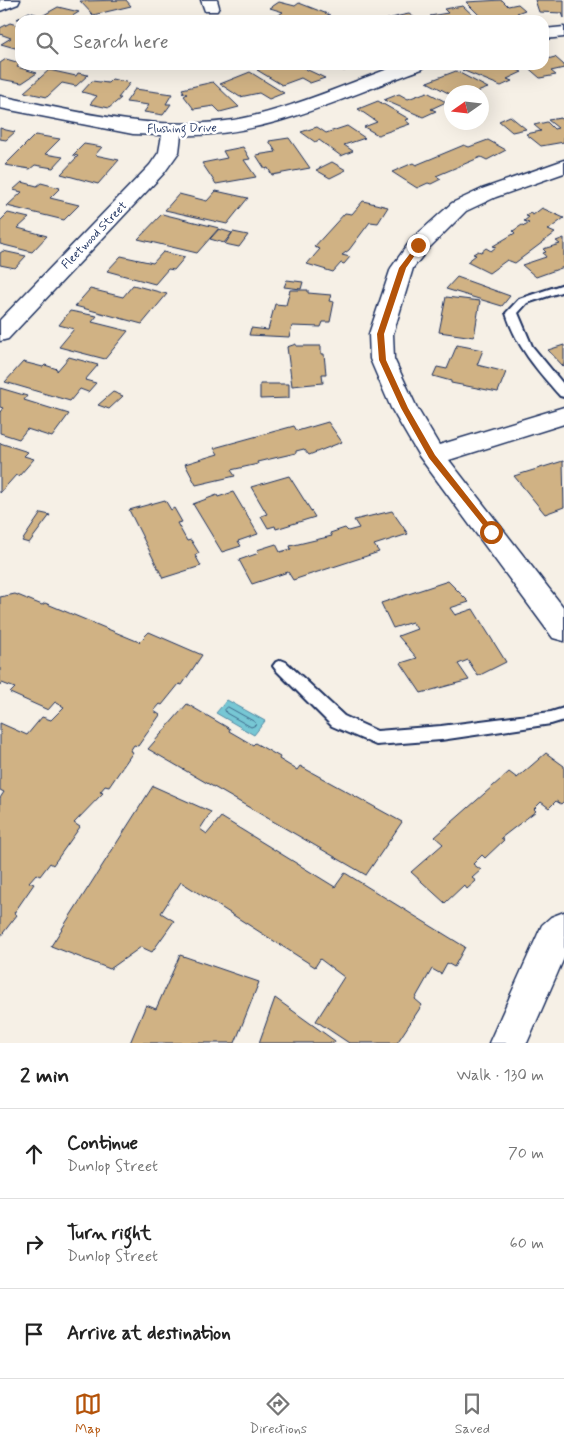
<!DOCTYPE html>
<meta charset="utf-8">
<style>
:root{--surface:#fff;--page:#f2f2f2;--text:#222;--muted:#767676;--line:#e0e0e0;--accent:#b45309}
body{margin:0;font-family:Mynerve,sans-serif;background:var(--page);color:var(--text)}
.compass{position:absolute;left:444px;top:85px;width:45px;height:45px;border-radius:50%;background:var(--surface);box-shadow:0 5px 20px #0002;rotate:256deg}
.stop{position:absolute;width:15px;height:15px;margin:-11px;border:4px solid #b45309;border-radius:50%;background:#fff}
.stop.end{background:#b45309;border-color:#fff;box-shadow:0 1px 5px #0008}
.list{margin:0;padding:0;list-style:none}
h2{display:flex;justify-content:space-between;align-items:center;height:65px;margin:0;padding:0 20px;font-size:21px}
h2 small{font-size:16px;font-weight:400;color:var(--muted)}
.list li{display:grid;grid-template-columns:32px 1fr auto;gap:15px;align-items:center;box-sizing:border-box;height:90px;padding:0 20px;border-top:1px solid var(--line)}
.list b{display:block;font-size:19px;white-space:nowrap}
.list p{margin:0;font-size:16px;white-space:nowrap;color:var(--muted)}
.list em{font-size:16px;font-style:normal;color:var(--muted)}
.icon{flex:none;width:28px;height:28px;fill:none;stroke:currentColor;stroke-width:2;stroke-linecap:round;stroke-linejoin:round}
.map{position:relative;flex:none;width:564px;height:1043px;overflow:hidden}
.search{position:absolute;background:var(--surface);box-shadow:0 5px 20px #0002;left:15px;right:15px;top:15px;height:55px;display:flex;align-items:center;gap:12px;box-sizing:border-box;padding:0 18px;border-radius:15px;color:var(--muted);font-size:19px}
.sheet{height:335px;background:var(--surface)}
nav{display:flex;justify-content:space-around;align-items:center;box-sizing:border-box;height:70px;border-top:1px solid var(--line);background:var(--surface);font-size:14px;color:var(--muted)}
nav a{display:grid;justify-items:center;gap:2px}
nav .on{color:var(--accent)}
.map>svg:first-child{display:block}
.water{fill:#77c7d4;stroke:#528aa5}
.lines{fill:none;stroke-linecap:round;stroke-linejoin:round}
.shore{stroke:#406c8d;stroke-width:1}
.building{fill:#d0b284;stroke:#1b2f5e}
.lane-casing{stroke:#1b2f5e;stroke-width:4}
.street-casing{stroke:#1b2f5e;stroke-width:3}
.secondary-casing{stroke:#1b2f5e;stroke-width:3}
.lane{fill:#fff;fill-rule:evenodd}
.street{fill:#fff;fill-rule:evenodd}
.secondary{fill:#fff;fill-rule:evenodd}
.route{fill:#b45309}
.labels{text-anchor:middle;stroke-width:5;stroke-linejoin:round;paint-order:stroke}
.far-street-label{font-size:12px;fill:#1b2f5e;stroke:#fff}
</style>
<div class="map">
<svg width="564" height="1043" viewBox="0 0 564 1043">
<rect width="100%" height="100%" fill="#f6f0e6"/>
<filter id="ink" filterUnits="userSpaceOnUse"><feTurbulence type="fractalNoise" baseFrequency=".02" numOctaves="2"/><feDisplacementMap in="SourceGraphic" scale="10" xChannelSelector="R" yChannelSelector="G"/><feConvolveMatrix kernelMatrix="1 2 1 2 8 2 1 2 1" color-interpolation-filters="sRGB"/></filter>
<g filter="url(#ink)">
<polygon class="water" points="227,700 265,721 254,735 216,713"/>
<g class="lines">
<polygon class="shore" points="228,707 255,722 256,725 251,727 226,713 225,710"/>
</g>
<g class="building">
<polygon points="126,0 131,6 93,15 80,1"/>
<polygon points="502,0 508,6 518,4 525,10 517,13 523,20 494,19 491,16 482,18 466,2"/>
<polygon points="535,0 564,0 564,18 562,13 539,12"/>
<polygon points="279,2 295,6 299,3 330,15 322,20 272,20 283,12 270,8"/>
<polygon points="463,6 478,20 435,20 430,16 448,13 444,9"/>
<polygon points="58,7 79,12 66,20 17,19 29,12 42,16"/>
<polygon points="409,14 418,20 385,20 399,16"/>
<polygon points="10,23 20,26 20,46 15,48 1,44 11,38 0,34 0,28"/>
<polygon points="555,57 564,65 564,68 551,71 556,75 540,78 525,65 544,65 544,60"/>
<polygon points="6,59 20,63 17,67 37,73 22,83 0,79 0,63"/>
<polygon points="270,65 297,65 325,78 310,83 301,78 282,85 257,70"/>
<polygon points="333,65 359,65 344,71"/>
<polygon points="473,65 485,69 495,65 507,65 522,72 507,79 512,81 501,86 462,70"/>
<polygon points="49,70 76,76 78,73 88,75 76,86 62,83 47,97 24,92"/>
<polygon points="456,71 488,88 477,92 452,92 452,95 427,82"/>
<polygon points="250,72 284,93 269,99 259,93 240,97 220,84"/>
<polygon points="112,79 130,83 118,98 121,98 109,108 90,104 97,96 82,92 92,81 108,83"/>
<polygon points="213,82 239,107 220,112 214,106 194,109 184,96 187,94 182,92 184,92 182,89"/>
<polygon points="135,89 172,94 166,104 171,104 163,115 144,112 149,105 126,102"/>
<polygon points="427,92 446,102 431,109 436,111 423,117 384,100 399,94 408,99"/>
<polygon points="378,101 409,119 405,120 410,124 378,135 364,127 377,122 358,109"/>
<polygon points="510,116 526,129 512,132 499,121"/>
<polygon points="561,118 564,121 564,142 541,146 526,134 541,131 534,125 547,122 554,129 558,128 548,120"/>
<polygon points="347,126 365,138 344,145 353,151 341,156 319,140 315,142 301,132 317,127 326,133"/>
<polygon points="0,128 6,130 15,132 6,140 0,139"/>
<polygon points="35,135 60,139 45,154 63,157 53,168 35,165 30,169 5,165"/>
<polygon points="289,138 310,168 272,175 268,168 265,169 256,155 276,152 269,141"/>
<polygon points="488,140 506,150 487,160 481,157 436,176 441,179 431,184 428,183 417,188 392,172 413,163 416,165 464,145 469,147"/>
<polygon points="84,144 102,147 95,155 119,160 98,184 61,174 78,156 73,155"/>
<polygon points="243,147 250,159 244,160 256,177 216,184 202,163 227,158 223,151"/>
<polygon points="332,162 346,170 330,178 316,170"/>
<polygon points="22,182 37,186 41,183 60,188 50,198 79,205 64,220 7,206 22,192 13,190"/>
<polygon points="216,191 248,198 227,224 165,210 179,194 207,201"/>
<polygon points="363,201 388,207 378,223 370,222 349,250 342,255 350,257 344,264 341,263 333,272 307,264 320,249 314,247 345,213 352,214"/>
<polygon points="542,208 564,218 548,230 555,233 515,263 507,260 489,273 467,262 476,255 473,254 478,251 481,252 486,248 491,251 496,247 493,246 515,233 513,231 522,225 525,226 529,223 524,221 529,217 526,216 530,213 533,215"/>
<polygon points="8,213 29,218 18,228 47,236 32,252 0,244 0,221"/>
<polygon points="162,214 219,228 197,253 138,239"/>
<polygon points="219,229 232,233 224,243 210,239"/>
<polygon points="233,232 248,235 239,247 225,244"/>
<polygon points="564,238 564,267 536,277 522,265 546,257 543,253 546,252 543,249 560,244 556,241"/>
<polygon points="3,251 26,256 15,268 0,265 0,253"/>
<polygon points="163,252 185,257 174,270 168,269 155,284 107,271 121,256 153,263"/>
<polygon points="457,277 510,296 502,306 446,289"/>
<polygon points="287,280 303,282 301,289 284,287"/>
<polygon points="133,285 167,294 142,324 75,306 90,289 123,297"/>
<polygon points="290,290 308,290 308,293 331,295 329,301 334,302 330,322 323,322 321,327 292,326 289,337 249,335 251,328 268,330 275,304 286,305"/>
<polygon points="446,297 480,301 474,337 439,332"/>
<polygon points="70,311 97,316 92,322 128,331 105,359 59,347 74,329 59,325"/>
<polygon points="296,344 296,346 321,346 321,354 324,354 326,374 322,374 323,383 292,386 287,347"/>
<polygon points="457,345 483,350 477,365 506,372 498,392 451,383 451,381 433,376 437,367 447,369"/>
<polygon points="564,345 564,367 548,350"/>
<polygon points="69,357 98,365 85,380 96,383 88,392 80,389 70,401 5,382 23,362 43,367 45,365 57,369 57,371"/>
<polygon points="260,384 289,384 289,398 260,399"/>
<polygon points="0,388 27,396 24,400 69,414 52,437 27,429 19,439 0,433 0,412 3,408 0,407"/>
<polygon points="113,392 123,396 109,409 98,405"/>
<polygon points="328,422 342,442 309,455 304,449 296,451 296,453 257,462 258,464 231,470 235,476 196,485 185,464 218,454 214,448 294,426 297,431"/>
<polygon points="0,443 28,452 24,456 34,459 19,476 16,475 0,493"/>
<polygon points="563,461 564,507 545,514 514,476"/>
<polygon points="289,476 315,517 276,529 275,526 268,528 261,516 267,514 251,487"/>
<polygon points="233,492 258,534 238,541 241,546 222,552 193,504 217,495 218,497"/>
<polygon points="165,500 171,510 174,508 182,522 177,523 187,541 191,540 199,553 195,555 201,566 163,578 129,510"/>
<polygon points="392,511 408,534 374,545 379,552 293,580 288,572 252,584 239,560 259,553 257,550 276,544 280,552 291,549 290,546 332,536 330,533 345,528 348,531 359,528 354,520"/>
<polygon points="41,513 50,515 29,543 22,541"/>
<polygon points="448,581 469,602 450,608 455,615 473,609 506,662 478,676 468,660 458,664 469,680 421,693 401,663 417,658 398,636 417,629 412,622 393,628 381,603"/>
<polygon points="15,594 42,605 45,603 139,642 149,632 202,655 182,685 179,684 162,705 160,704 154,711 160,715 138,746 134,745 130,751 133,752 109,787 105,786 100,792 103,793 74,823 80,827 53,865 50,863 40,876 36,874 29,882 34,884 14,913 17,915 0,937 0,798 4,792 0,790 0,723 27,735 42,717 51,720 64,707 55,702 48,710 10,693 15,688 2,683 0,686 0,597"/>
<polygon points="187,704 230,729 229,731 253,745 255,743 280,757 279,759 297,770 300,766 402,822 366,875 148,749"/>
<polygon points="546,753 564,766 564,801 561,804 556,801 549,808 541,802 534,809 536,811 501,838 504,840 485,858 482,855 473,864 481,870 472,878 476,881 467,889 464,885 445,903 411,872 443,844 435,837 509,772 517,778"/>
<polygon points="153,786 211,812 200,829 207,834 221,817 335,887 345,873 465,947 454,967 447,963 441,974 432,969 415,999 422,1005 397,1043 349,1043 316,1021 344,977 320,959 315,967 181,882 161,913 174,921 152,952 141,947 110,969 51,946"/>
<polygon points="180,955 259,982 235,1043 130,1043 146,1005 156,1009"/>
<polygon points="275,998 335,1041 334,1043 259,1043"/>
</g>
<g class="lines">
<g class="lane-casing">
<g id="lane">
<path d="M564,284V291L527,303L518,313L532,346L564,385V397L560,396C537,370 516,346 506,313L519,299Z"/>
<polygon points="281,660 286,662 344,716 377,731 441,726 551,712 564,708 564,720 551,724 441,740 376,745 332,726 276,670 273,666 276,662"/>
</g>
</g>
<g class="street-casing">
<g id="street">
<polygon points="0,0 20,0 18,4 0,11"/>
<polygon points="201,0 217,0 219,7 217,11 205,11"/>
<polygon points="564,27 564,37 544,39 544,29"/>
<path d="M399,65H425L422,69C347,96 262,138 181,135L179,152L164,173L8,339L0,341V320L150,165L159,152L162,135L133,134L0,108V96C74,111 149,131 226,121C280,114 346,84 399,65Z"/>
<polygon points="564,160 564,173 496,197 466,211 427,250 413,268 393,334 394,359 417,408 439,445 564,407 564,424 449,460 564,608 564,641 553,638 419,456 391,408 370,359 369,334 391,268 411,240 452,203 482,189"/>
</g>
</g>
<g class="secondary-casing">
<polygon id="secondary" points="564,912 564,958 527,1043 489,1043 542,925 551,917"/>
</g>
<use href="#lane" class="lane"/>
<use href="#street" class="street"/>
<use href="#secondary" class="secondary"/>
</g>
</g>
<polygon class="route" points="418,243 422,245 406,268 384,334 386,360 408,408 435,455 494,530 495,532 491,535 429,458 401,408 379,360 377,334 399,268"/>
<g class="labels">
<g class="far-street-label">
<text transform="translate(182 128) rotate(-1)" y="4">Flushing Drive</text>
<text transform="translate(94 235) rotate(-46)" y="4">Fleetwood Street</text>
</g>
</g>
</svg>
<svg class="compass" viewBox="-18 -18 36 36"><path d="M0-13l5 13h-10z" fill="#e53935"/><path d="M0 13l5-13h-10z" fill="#767676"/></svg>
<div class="stop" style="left:491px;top:532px"></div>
<div class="stop end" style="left:418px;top:245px"></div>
<div class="search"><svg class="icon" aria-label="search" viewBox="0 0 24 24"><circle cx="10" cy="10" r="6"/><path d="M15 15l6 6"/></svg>Search here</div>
</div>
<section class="sheet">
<h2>2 min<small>Walk · 130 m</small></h2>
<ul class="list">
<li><svg class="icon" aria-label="ahead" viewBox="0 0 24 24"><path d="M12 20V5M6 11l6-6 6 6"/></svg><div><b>Continue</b><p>Dunlop Street</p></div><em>70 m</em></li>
<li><svg class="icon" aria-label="right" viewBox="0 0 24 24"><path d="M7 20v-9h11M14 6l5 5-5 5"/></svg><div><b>Turn right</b><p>Dunlop Street</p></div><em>60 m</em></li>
<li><svg class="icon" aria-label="arrive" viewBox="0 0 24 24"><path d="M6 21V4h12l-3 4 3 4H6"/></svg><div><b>Arrive at destination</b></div></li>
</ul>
</section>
<nav>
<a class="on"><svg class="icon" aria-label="map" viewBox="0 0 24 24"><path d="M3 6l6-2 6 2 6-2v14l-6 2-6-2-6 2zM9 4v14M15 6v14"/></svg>Map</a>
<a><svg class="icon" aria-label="directions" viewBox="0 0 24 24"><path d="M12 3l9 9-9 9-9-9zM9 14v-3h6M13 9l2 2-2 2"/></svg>Directions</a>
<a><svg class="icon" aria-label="saved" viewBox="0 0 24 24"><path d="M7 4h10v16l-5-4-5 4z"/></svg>Saved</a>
</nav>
